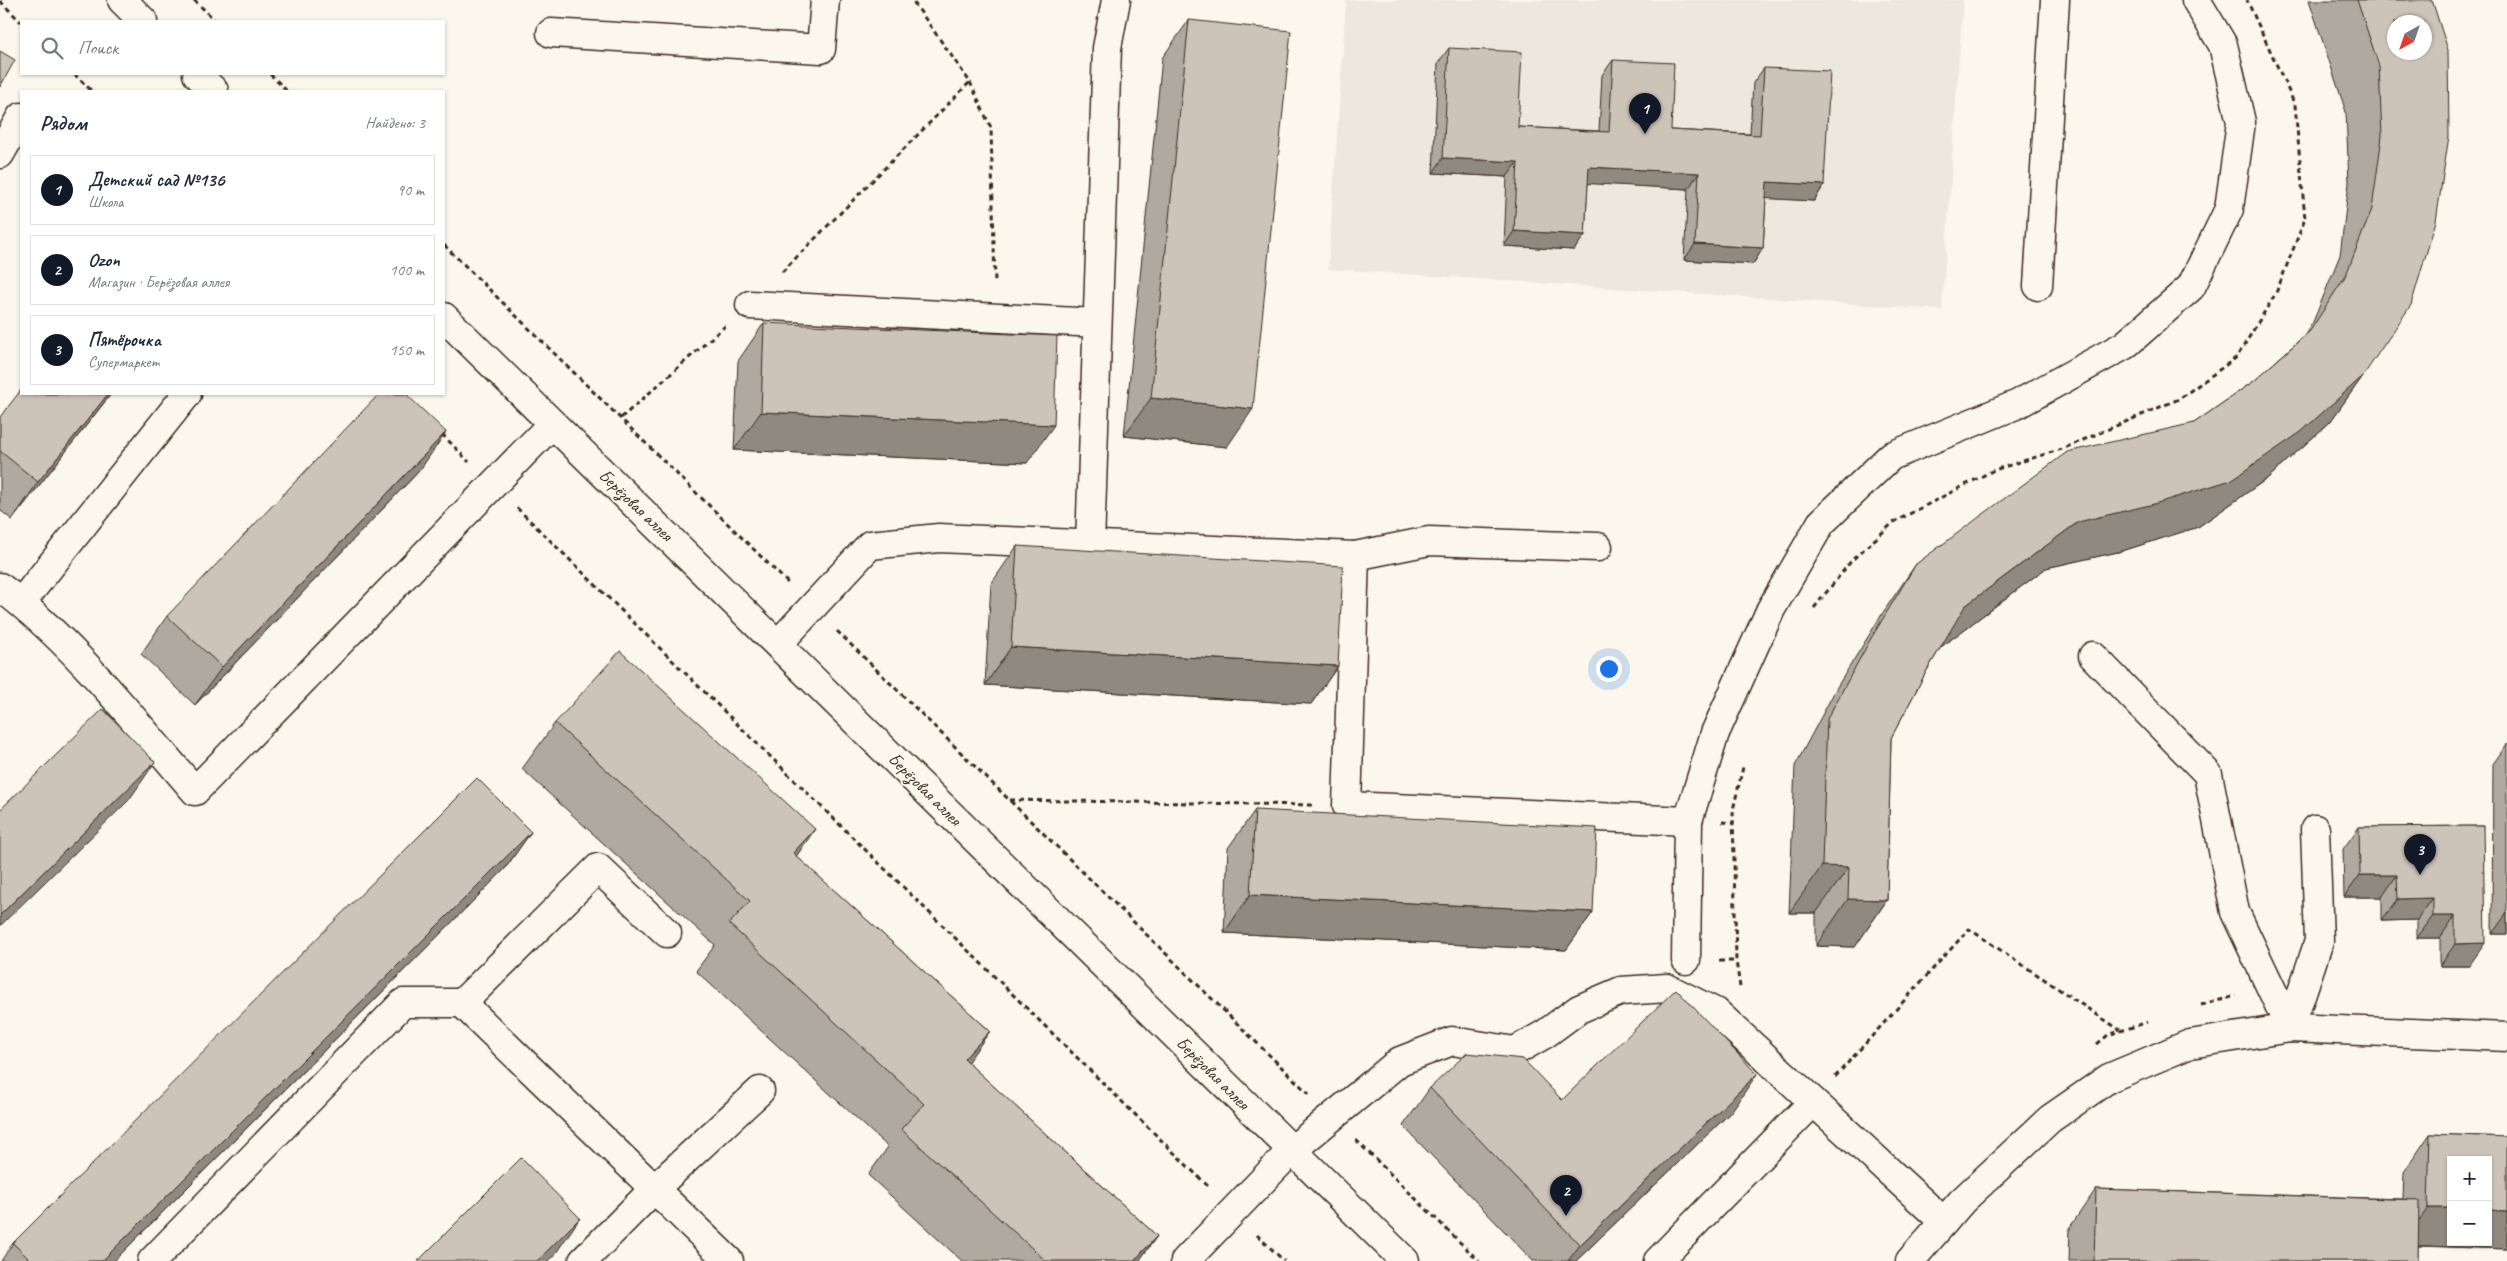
<!DOCTYPE html>
<html lang="ru">
<meta charset="utf-8">
<style>
:root{--surface:#fff;--page:#f6f6f7;--text:#1f2937;--muted:#747a83;--line:#e0e1e3;--accent:#111827}
body{margin:0;font-family:Caveat,sans-serif;background:var(--page);color:var(--text)}
.controls{position:absolute;right:15px;bottom:15px;display:grid;overflow:hidden;border-radius:0px;box-shadow:0 1px 4px #0004}
.controls button{width:45px;height:45px;display:grid;place-items:center;padding:0;border:0;border-bottom:1px solid var(--line);background:var(--surface);color:var(--text);font:25px sans-serif}
.compass{position:absolute;left:2387px;top:15px;width:45px;height:45px;border-radius:50%;background:var(--surface);box-shadow:0 1px 4px #0004;rotate:220deg}
.you{position:absolute;left:1608px;top:668px;width:18px;height:18px;margin:-12px;border:4px solid #fff;border-radius:50%;background:#1a73e8;box-shadow:0 0 0 8px #1a73e833}
.badge{display:grid;place-items:center;width:32px;height:32px;border-radius:50%;background:var(--accent);color:#fff;font-size:16px;font-weight:700}
.pin{position:absolute;translate:-50% -41px;filter:drop-shadow(0 1px 2px #0008)}
.pin::after{content:'';position:absolute;top:26px;width:18px;height:15px;background:inherit;clip-path:polygon(0 0,100% 0,50% 100%)}
.list{margin:0;padding:0;list-style:none}
h2{display:flex;justify-content:space-between;align-items:center;height:65px;margin:0;padding:0 20px;font-size:21px}
h2 small{font-size:16px;font-weight:400;color:var(--muted)}
.list li{display:grid;grid-template-columns:32px 1fr auto;gap:15px;align-items:center;box-sizing:border-box;height:70px;margin:0 10px 10px;padding:0 10px;border:1px solid var(--line);border-radius:0px}
.list b{display:block;font-size:19px;white-space:nowrap}
.list p{margin:0;font-size:16px;white-space:nowrap;color:var(--muted)}
.list em{font-size:16px;font-style:normal;color:var(--muted)}
.icon{flex:none;width:28px;height:28px;fill:none;stroke:currentColor;stroke-width:2;stroke-linecap:round;stroke-linejoin:round}
.map{position:relative;flex:none;width:2507px;height:1261px;overflow:hidden}
.search{position:absolute;background:var(--surface);box-shadow:0 1px 4px #0004;left:20px;top:20px;width:425px;height:55px;display:flex;align-items:center;gap:12px;box-sizing:border-box;padding:0 18px;border-radius:0px;color:var(--muted);font-size:19px}
.panel{position:absolute;background:var(--surface);box-shadow:0 1px 4px #0004;left:20px;top:90px;width:425px;height:305px;border-radius:0px}
.map>svg:first-child{display:block}
.built{fill:#ede8dd}
.lines{fill:none;stroke-linecap:round;stroke-linejoin:round}
.minor-casing{stroke:#3b2a1e;stroke-width:31}
.path{stroke:#3b2a1e;stroke-width:3;stroke-dasharray:5 4;stroke-linecap:butt}
.minor{stroke:#fbf7ec;stroke-width:28}
.wall{fill:#afa99f;stroke:#3b2a1e}
.shaded-wall{fill:#8f8982;stroke:#3b2a1e}
.building{fill:#ccc4b9;stroke:#3b2a1e;fill-rule:evenodd}
.labels{text-anchor:middle;stroke-width:4;stroke-linejoin:round;paint-order:stroke}
.street-label{font-size:18px;fill:#3b2a1e;stroke:#fbf7ec}
</style>
<div class="map">
<svg width="2507" height="1261" viewBox="0 0 2507 1261">
<rect width="100%" height="100%" fill="#fbf7ec"/>
<filter id="ink" filterUnits="userSpaceOnUse"><feTurbulence type="fractalNoise" baseFrequency=".02" numOctaves="2"/><feDisplacementMap in="SourceGraphic" scale="10" xChannelSelector="R" yChannelSelector="G"/><feConvolveMatrix kernelMatrix="1 2 1 2 8 2 1 2 1" color-interpolation-filters="sRGB"/></filter>
<g filter="url(#ink)">
<polygon class="built" points="1346,0 1963,0 1942,310 1328,269"/>
<g class="lines">
<g class="minor-casing">
<g id="minor">
<polyline points="122,0 143,21"/>
<polyline points="551,33 821,49 825,0"/>
<polyline points="197,74 214,91"/>
<polyline points="0,154 21,117"/>
<polyline points="2038,286 2055,0"/>
<polyline points="750,305 1097,323"/>
<polyline points="444,317 1405,1261"/>
<polyline points="1090,545 1107,48 1116,0"/>
<polyline points="1355,556 1429,541 1598,547"/>
<path d="M0,587C73,641 135,722 195,791L552,424"/>
<polyline points="21,603 187,394"/>
<polyline points="778,644 870,545 939,538 1355,556 1347,806 1688,821"/>
<polyline points="2093,656 2208,774 2235,912 2290,1028"/>
<polyline points="1686,960 1688,821 1715,733 1771,609 1821,523 1891,456 2018,404 2125,345 2191,287 2229,209 2241,122 2223,45 2196,0"/>
<polyline points="462,1003 598,868 667,933"/>
<polyline points="2290,1028 2319,941 2315,829"/>
<polyline points="152,1261 403,1003 462,1003 729,1261"/>
<polyline points="583,1261 654,1189 760,1091"/>
<polyline points="1185,1261 1291,1151 1400,1061 1452,1041 1515,1051 1545,1034 1579,1009 1621,991 1667,988 1717,1013 1944,1222"/>
<polyline points="1658,1261 1813,1102"/>
<polyline points="1910,1261 1962,1201 2050,1119 2109,1078 2190,1044 2290,1028 2507,1037"/>
</g>
</g>
<g class="path">
<polyline points="194,0 216,21"/>
<polyline points="0,1 21,22"/>
<polyline points="74,74 92,91"/>
<polyline points="270,74 287,91"/>
<polyline points="970,82 991,128 995,284"/>
<polyline points="444,245 788,583"/>
<polyline points="782,272 970,82 912,0"/>
<polyline points="621,418 725,326"/>
<polyline points="442,434 469,462"/>
<polyline points="517,508 1210,1188"/>
<polyline points="1814,608 1852,560 1894,522 1994,470 2062,449 2179,399 2237,357 2276,293 2305,219 2295,105 2247,0"/>
<polyline points="837,631 1309,1094"/>
<polyline points="1010,800 1314,805"/>
<polyline points="1722,822 1734,823"/>
<polyline points="1719,961 1736,961"/>
<polyline points="1740,987 1736,961 1733,810 1743,767"/>
<polyline points="2201,1005 2236,996"/>
<polyline points="2097,1044 2108,1035 2148,1022"/>
<polyline points="1835,1077 1969,929 2120,1030"/>
<polyline points="1356,1140 1479,1261"/>
<polyline points="1257,1235 1284,1261"/>
</g>
<use href="#minor" class="minor"/>
</g>
<g class="wall">
<polygon points="2309,0 2432,0 2363,376 2330,422 2268,478 2198,527 2122,551 2046,568 1941,647 1926,672 1891,738 1887,900 1855,947 1816,946 1816,913 1789,913 1795,766 1837,687 1884,611 1916,564 2194,423 2254,381 2304,336 2313,322 2340,255 2349,183 2346,112"/>
<polygon points="1189,20 1227,447 1124,436 1162,58"/>
<polygon points="1449,48 1518,127 1599,131 1602,75 1613,60 1671,130 1750,134 1753,83 1764,68 1824,185 1814,201 1766,198 1763,248 1753,264 1684,260 1688,189 1588,183 1585,235 1574,250 1504,246 1507,177 1433,173 1438,63"/>
<polygon points="764,323 1027,463 734,450 738,361"/>
<polygon points="111,394 12,520 0,510 0,417"/>
<polygon points="420,470 195,705 141,654 167,616"/>
<polygon points="1017,546 1338,666 1311,704 985,685 991,584"/>
<polygon points="555,723 796,856 990,1031 967,1062 1157,1236 1139,1261 962,1261 868,1175 888,1147 696,971 715,945 522,769"/>
<polygon points="2507,744 2507,934 2492,934 2493,764"/>
<polygon points="1255,810 1593,912 1566,950 1224,933 1228,848"/>
<polygon points="2483,826 2469,966 2440,966 2440,938 2417,938 2417,920 2382,921 2382,897 2344,897 2343,849 2359,827"/>
<polygon points="531,832 504,870 114,1261 1,1261 13,1243"/>
<polygon points="1430,1088 1562,1100 1731,1112 1576,1261 1533,1261 1403,1126"/>
<polygon points="2430,1134 2507,1137 2507,1249 2418,1246 2418,1261 2069,1261 2070,1227 2096,1189 2403,1199 2404,1172"/>
</g>
<g class="shaded-wall">
<polygon points="1443,158 1518,162 1507,177 1433,173"/>
<polygon points="1589,167 1699,173 1688,189 1578,183"/>
<polygon points="1767,182 1824,185 1814,201 1756,198"/>
<polygon points="1514,231 1585,235 1574,250 1504,246"/>
<polygon points="1695,244 1763,248 1753,264 1684,260"/>
<polygon points="2363,376 2330,422 2268,478 2198,527 2122,551 2046,568 1933,653 1965,606 2078,522"/>
<polygon points="108,394 111,394 12,520 38,482"/>
<polygon points="1151,398 1253,409 1227,447 1124,436"/>
<polygon points="761,412 1054,425 1027,463 734,450"/>
<polygon points="446,432 420,470 195,705 222,667"/>
<polygon points="1011,647 1338,666 1311,704 985,685"/>
<polygon points="155,762 129,800 0,926 0,915"/>
<polygon points="815,829 783,876 793,853"/>
<polygon points="531,832 504,870 114,1261 102,1261"/>
<polygon points="1822,866 1849,867 1816,913 1789,913"/>
<polygon points="2360,875 2397,875 2382,897 2344,897"/>
<polygon points="1250,895 1593,912 1566,950 1224,933"/>
<polygon points="2433,898 2417,920 2382,921 2398,899"/>
<polygon points="1848,899 1887,900 1855,947 1816,946"/>
<polygon points="2507,913 2507,934 2492,934"/>
<polygon points="2433,916 2455,916 2440,938 2417,938"/>
<polygon points="2485,943 2469,966 2440,966 2455,944"/>
<polygon points="990,1031 957,1077 964,1059"/>
<polygon points="1757,1074 1731,1112 1576,1261 1568,1261 1580,1245"/>
<polygon points="2428,1208 2451,1208 2451,1242 2488,1242 2488,1210 2507,1211 2507,1249 2401,1245"/>
<polygon points="580,1218 554,1256 548,1261 537,1261"/>
<polygon points="1157,1236 1139,1261 1134,1261"/>
</g>
<g class="building">
<path d="M2357,0H2432L2448,50L2449,136L2436,221L2411,305L2363,376L2301,432L2231,480L2154,504L2078,522L1965,606L1926,672L1891,738L1887,900L1848,899L1849,867L1822,866L1827,719L1870,640L1916,564L2067,452L2194,423L2254,381L2310,331L2346,275L2372,209L2382,136L2379,66ZM2394,22H2424V52H2394Z"/>
<polygon points="1189,20 1291,31 1253,409 1151,398"/>
<polygon points="1449,48 1522,52 1518,127 1609,132 1613,60 1674,63 1671,130 1760,135 1764,68 1830,71 1824,185 1767,182 1763,248 1695,244 1699,173 1589,167 1585,235 1514,231 1518,162 1443,158"/>
<polygon points="0,51 15,60 0,87"/>
<polygon points="764,323 1057,336 1054,425 761,412"/>
<polygon points="21,390 21,394 108,394 38,482 0,451 0,417"/>
<polygon points="379,394 406,394 446,432 222,667 167,616"/>
<polygon points="1017,546 1343,566 1338,666 1011,647"/>
<polygon points="620,651 815,829 793,853 990,1031 964,1059 1157,1236 1134,1261 1046,1261 901,1129 924,1104 729,924 750,901 555,723"/>
<polygon points="103,709 155,762 0,915 0,810"/>
<polygon points="477,778 531,832 102,1261 31,1261 13,1243"/>
<polygon points="1255,810 1597,828 1593,912 1250,895"/>
<polygon points="2483,826 2485,943 2455,944 2455,916 2433,916 2433,898 2398,899 2397,875 2360,875 2359,827"/>
<polygon points="1676,989 1757,1074 1580,1245 1430,1088 1467,1053 1523,1059 1562,1100"/>
<polygon points="2430,1134 2507,1137 2507,1211 2488,1210 2488,1160 2451,1160 2451,1208 2428,1208"/>
<polygon points="521,1158 580,1218 537,1261 418,1261"/>
<polygon points="2096,1189 2419,1200 2418,1261 2094,1261"/>
</g>
</g>
<g class="labels">
<g class="street-label">
<text transform="translate(636 505) rotate(44)" y="6">Берёзовая аллея</text>
<text transform="translate(925 789) rotate(45)" y="6">Берёзовая аллея</text>
<text transform="translate(1213 1073) rotate(45)" y="6">Берёзовая аллея</text>
</g>
</g>
</svg>
<div class="controls">
<button>+</button>
<button>−</button>
</div>
<svg class="compass" viewBox="-18 -18 36 36"><path d="M0-13l5 13h-10z" fill="#e53935"/><path d="M0 13l5-13h-10z" fill="#747a83"/></svg>
<div class="you"></div>
<div class="pin badge" style="left:1645px;top:134px">1</div>
<div class="pin badge" style="left:1566px;top:1216px">2</div>
<div class="pin badge" style="left:2420px;top:875px">3</div>
<div class="search"><svg class="icon" aria-label="search" viewBox="0 0 24 24"><circle cx="10" cy="10" r="6"/><path d="M15 15l6 6"/></svg>Поиск</div>
<section class="panel">
<h2>Рядом<small>Найдено: 3</small></h2>
<ul class="list">
<li><span class="badge">1</span><div><b>Детский сад №136</b><p>Школа</p></div><em>90 m</em></li>
<li><span class="badge">2</span><div><b>Ozon</b><p>Магазин · Берёзовая аллея</p></div><em>100 m</em></li>
<li><span class="badge">3</span><div><b>Пятёрочка</b><p>Супермаркет</p></div><em>150 m</em></li>
</ul>
</section>
</div>
